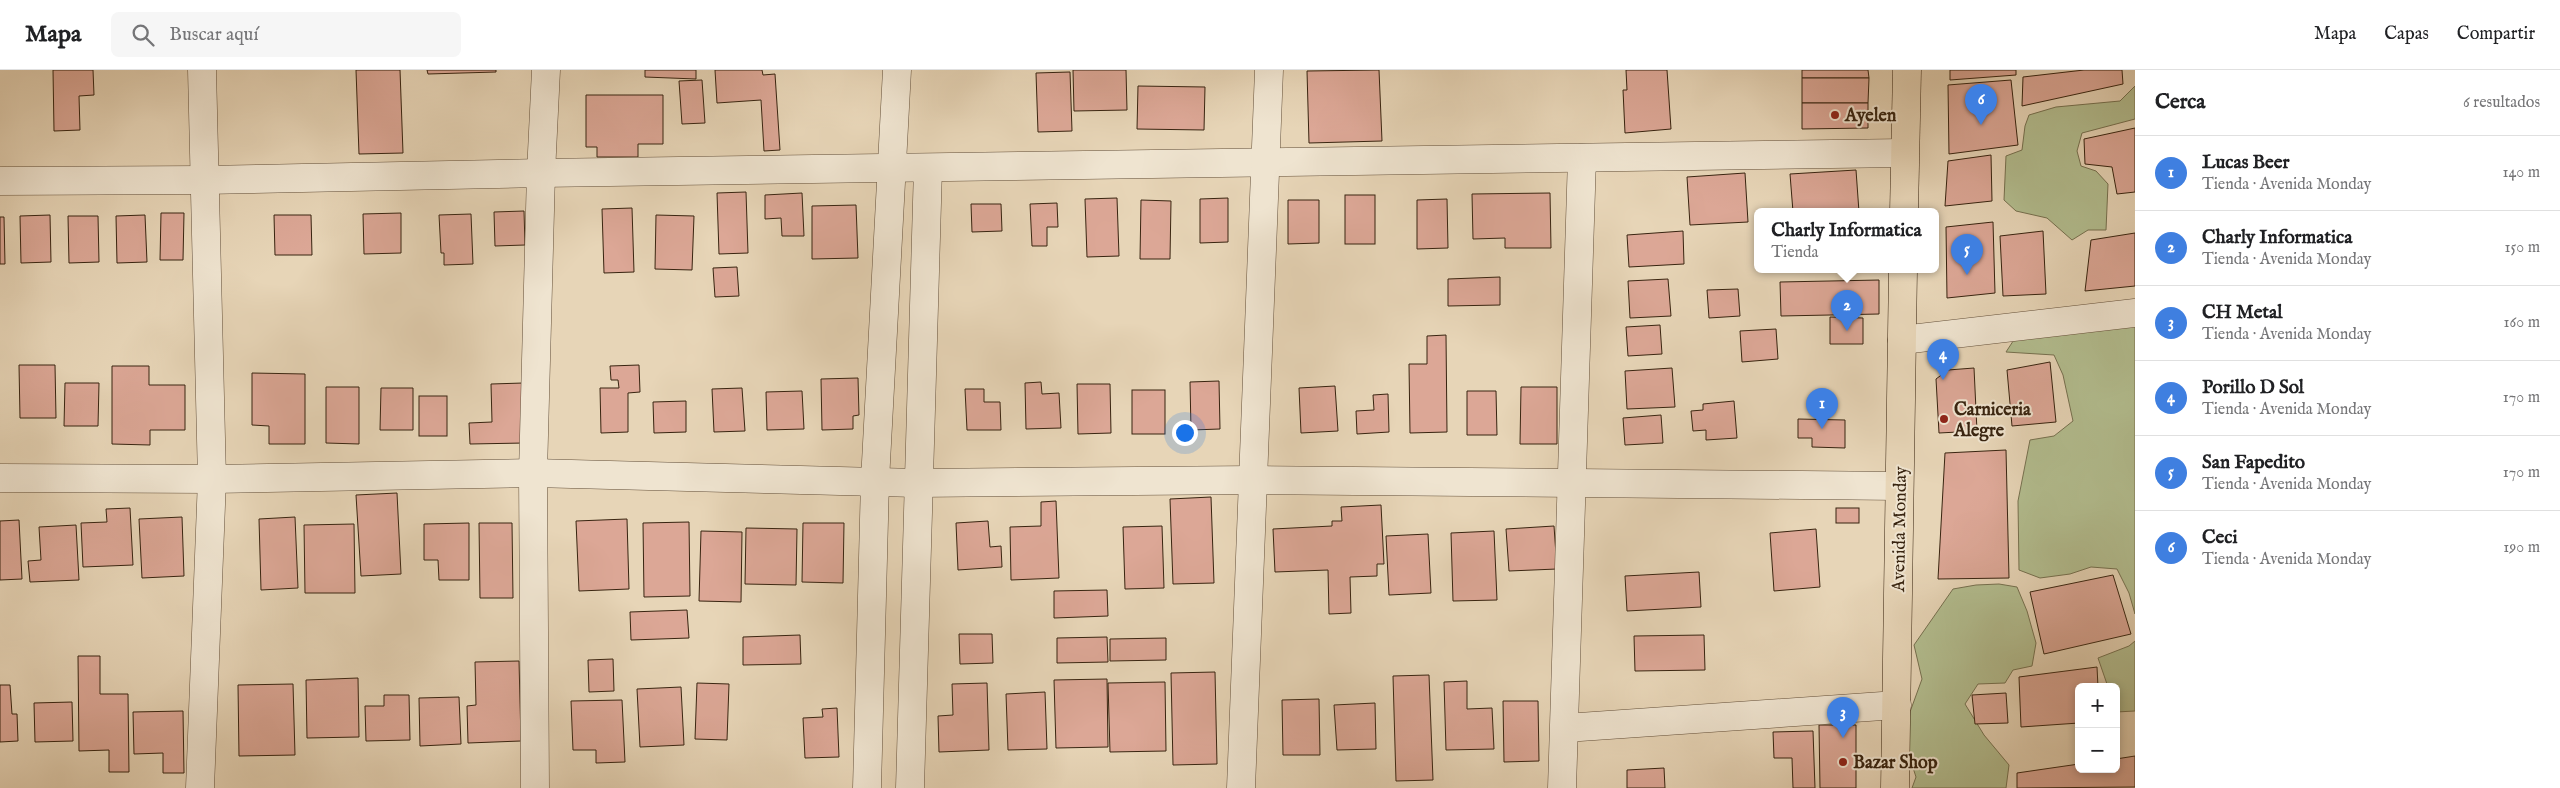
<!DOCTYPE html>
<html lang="es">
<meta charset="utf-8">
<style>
:root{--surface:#fff;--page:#f6f6f6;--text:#202124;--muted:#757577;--line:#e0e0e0;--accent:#db2777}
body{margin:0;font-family:"IM FELL English",serif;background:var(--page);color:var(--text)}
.controls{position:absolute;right:15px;bottom:15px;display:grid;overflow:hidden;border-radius:8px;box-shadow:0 2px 8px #0003}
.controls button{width:45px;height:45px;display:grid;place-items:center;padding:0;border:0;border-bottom:1px solid var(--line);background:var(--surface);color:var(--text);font:25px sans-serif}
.you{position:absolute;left:1184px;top:362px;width:18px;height:18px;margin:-12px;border:4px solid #fff;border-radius:50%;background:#1a73e8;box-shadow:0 0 0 8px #1a73e833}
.badge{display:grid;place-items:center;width:32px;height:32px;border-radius:50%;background:var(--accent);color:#fff;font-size:16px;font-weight:700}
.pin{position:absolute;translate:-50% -41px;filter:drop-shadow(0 1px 2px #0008)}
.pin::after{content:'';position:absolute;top:26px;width:18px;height:15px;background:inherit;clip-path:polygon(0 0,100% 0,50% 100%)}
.popup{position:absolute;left:1754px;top:138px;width:185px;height:65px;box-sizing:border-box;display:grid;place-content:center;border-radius:8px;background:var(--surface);filter:drop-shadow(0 1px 4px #0005);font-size:16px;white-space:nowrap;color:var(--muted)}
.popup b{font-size:19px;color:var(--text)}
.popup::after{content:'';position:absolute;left:50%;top:100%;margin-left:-10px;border:10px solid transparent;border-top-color:var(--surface)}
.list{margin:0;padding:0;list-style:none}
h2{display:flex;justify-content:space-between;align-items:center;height:65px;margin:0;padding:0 20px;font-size:21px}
h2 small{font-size:16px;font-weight:400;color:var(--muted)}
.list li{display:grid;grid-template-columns:32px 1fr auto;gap:15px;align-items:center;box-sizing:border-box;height:75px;padding:0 20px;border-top:1px solid var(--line)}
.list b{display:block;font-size:19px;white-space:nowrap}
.list p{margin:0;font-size:16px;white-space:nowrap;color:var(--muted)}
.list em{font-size:16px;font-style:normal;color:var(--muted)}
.icon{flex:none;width:28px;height:28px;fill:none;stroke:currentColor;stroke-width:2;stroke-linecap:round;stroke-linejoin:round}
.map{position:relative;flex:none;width:2135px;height:718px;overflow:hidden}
header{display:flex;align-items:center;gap:30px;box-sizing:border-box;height:70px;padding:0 25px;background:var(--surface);border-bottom:1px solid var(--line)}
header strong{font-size:24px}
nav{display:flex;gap:28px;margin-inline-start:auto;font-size:18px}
.search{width:350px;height:45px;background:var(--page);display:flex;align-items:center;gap:12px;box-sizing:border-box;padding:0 18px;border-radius:8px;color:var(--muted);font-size:19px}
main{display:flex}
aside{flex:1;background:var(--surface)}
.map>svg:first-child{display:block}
.green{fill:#b3be90;stroke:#767150}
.building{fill:#dca796;stroke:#382410}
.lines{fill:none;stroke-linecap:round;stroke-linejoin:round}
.minor-casing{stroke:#64503a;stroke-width:29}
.major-casing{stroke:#382410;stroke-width:29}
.minor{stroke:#efe4d0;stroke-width:28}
.major{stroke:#e7d5b7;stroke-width:28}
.poi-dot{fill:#8f2418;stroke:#efe4d0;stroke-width:2}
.labels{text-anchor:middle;stroke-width:4;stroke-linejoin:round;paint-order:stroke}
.poi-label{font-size:18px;font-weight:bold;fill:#382410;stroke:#efe4d0;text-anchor:start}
.street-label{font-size:18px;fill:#382410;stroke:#efe4d0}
</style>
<header>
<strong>Mapa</strong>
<div class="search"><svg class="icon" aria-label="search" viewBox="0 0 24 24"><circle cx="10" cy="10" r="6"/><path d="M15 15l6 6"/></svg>Buscar aquí</div>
<nav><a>Mapa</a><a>Capas</a><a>Compartir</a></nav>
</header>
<main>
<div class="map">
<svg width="2135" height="718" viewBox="0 0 2135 718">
<rect width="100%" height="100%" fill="#e7d5b7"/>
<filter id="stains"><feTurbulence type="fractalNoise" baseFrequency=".004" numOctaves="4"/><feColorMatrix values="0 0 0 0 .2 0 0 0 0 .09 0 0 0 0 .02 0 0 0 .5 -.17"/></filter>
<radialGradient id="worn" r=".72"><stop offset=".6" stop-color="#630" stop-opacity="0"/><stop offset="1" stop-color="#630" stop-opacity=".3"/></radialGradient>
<g class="green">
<polygon points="2135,16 2135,49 2082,63 2077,81 2081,96 2096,101 2108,114 2106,160 2088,160 2072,170 2047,148 2016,141 2004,130 2006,86 2022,80 2025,56 2029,45 2056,37 2120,31"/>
<polygon points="2135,253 2135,544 2129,523 2117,499 2091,497 2070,504 2040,508 2019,500 2018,431 2030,370 2054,366 2073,351 2063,305 2054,285 2006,282 2019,262"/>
<polygon points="1999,514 2017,517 2027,541 2036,573 2032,596 2013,600 2005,613 1978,614 1965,634 1984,665 2009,695 2006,718 1912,718 1916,707 1906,676 1910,642 1922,609 1914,575 1953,519 1976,515"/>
<polygon points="2135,571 2135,641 2116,642 2116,617 2108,617 2098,588 2129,576"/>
</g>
<g class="building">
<polygon points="53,0 93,0 94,25 79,26 80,60 54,61"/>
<polygon points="356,0 400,0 403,83 359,84"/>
<polygon points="427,0 496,0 496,2 428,4"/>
<polygon points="645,0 696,0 696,9 645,7"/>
<polygon points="715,0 762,0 763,5 775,4 780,80 764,81 761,30 717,33"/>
<polygon points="1073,0 1126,0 1127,40 1074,41"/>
<polygon points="1379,0 1382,71 1309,73 1307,1"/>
<polygon points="1626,0 1667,0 1671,59 1625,63 1623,20 1627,20"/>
<polygon points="1802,0 1868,0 1869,8 1802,8"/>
<polygon points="1950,0 2016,0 2016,5 1950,10"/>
<polygon points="2084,0 2122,0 2123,14 2022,36 2023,7"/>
<polygon points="1070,2 1072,61 1038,62 1036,3"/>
<polygon points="1802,8 1869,8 1868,33 1802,33"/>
<polygon points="702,10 705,53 682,54 679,11"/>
<polygon points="2011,10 2018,75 1949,84 1948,15"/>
<polygon points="1138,16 1205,17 1204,60 1137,59"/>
<polygon points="586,25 663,25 663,74 638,74 638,87 597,87 597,77 586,77"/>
<polygon points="1802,33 1868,33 1868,58 1802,59"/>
<polygon points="2135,58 2135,122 2117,124 2112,97 2085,94 2084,69"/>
<polygon points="1991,85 1992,131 1945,136 1948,91"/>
<polygon points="1856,100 1859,142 1793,142 1790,104"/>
<polygon points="1745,103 1748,152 1690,155 1687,107"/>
<polygon points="746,122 748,183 719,184 717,123"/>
<polygon points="802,123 804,166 782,166 781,148 765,149 765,125"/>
<polygon points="1550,123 1551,178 1505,178 1505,168 1473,169 1472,124"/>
<rect x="1345" y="125" width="30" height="49"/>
<polygon points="1117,128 1119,186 1087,187 1085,129"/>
<polygon points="1228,128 1228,172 1200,173 1200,129"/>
<polygon points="1447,129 1448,178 1417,179 1417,130"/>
<polygon points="1141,130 1171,131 1170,189 1140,189"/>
<polygon points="1288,130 1319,130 1319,173 1288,174"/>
<polygon points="1057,133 1058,157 1047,157 1047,176 1032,176 1030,134"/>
<polygon points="971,134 1001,134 1002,161 972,162"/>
<polygon points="856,135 858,188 812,189 812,136"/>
<polygon points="632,138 634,202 604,203 602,139"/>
<polygon points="524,141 525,175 495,176 494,142"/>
<polygon points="161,143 184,143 183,190 160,190"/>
<polygon points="401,143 401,183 364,184 363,144"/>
<polygon points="471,144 473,194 444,195 444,183 441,183 439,145"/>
<polygon points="50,145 51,192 21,193 20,146"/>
<polygon points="145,145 147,192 117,193 116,146"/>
<polygon points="274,145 311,145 312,185 275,185"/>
<polygon points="656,145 694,146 692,200 655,199"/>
<polygon points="68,146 98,146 99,192 69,193"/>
<polygon points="0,147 4,147 5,194 0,194"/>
<polygon points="1993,152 1995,223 1947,228 1946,157"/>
<polygon points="1683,161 1684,194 1629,197 1627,165"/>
<polygon points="2043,161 2046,224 2003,226 2000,166"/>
<polygon points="2135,163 2135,216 2085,221 2091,170"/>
<polygon points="737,197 739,226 715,227 713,198"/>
<polygon points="1500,207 1500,235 1448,236 1448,209"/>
<polygon points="1668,209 1671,246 1630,248 1628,211"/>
<polygon points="1879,210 1879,244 1781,246 1780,212"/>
<polygon points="1738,219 1740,246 1709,248 1707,220"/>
<polygon points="1830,247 1863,248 1863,274 1830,274"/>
<polygon points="1660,255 1662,284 1628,286 1626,257"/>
<polygon points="1776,259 1778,289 1742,292 1740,261"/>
<polygon points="1446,265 1447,362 1410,363 1409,294 1427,294 1427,266"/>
<polygon points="2050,292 2056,352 2012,356 2007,300"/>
<polygon points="19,295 55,295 56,348 20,348"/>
<polygon points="639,295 640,322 628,323 628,362 601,363 600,318 619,318 618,310 611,310 610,296"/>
<polygon points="112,296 149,296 149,315 185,315 185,360 150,360 150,375 112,374"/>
<polygon points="1672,298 1675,337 1627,339 1625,301"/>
<polygon points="1974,298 1977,361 1939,363 1936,309 1948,300"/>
<polygon points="252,303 305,304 305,374 269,374 269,356 252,355"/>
<polygon points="858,308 859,345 853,346 853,359 822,360 821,309"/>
<polygon points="1219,311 1220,359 1191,360 1190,312"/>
<polygon points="1041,312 1042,324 1059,323 1061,358 1026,359 1025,313"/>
<polygon points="65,313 99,313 98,356 64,356"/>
<polygon points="523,313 525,373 470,374 469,353 492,352 491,314"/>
<polygon points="1077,314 1110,314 1111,363 1078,364"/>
<polygon points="1335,316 1338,361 1301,363 1299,318"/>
<polygon points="326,317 359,317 359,374 326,373"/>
<polygon points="1521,317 1557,317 1557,374 1520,374"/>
<polygon points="381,318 413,318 413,360 380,360"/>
<polygon points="742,318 745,361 714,362 712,319"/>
<polygon points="965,319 984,319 984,332 1000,332 1001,360 967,360"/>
<rect x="1132" y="320" width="33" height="44"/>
<polygon points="802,321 804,359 767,360 766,322"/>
<polygon points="1467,321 1496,321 1497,365 1467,365"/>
<polygon points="1388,324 1389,362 1357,364 1356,341 1374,340 1373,325"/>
<rect x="419" y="326" width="28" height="40"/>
<polygon points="686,331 686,362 654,363 653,332"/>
<polygon points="1734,331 1737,368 1706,370 1706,360 1693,361 1691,341 1703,340 1703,334"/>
<polygon points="1661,345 1663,373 1625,375 1623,348"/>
<polygon points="1798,349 1845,350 1845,378 1812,377 1812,368 1798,368"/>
<polygon points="2006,380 2009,508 1938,509 1945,383"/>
<polygon points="397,423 401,504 361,506 356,425"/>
<polygon points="1211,427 1214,513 1173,514 1170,429"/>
<polygon points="1056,431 1059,508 1011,510 1010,457 1041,456 1041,432"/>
<polygon points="1381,435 1384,494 1377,494 1377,506 1350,507 1351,543 1329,544 1328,500 1275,502 1273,459 1332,456 1332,451 1342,451 1341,437"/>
<polygon points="130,438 133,495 83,497 81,453 107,452 106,439"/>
<rect x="1836" y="438" width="23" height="15"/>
<polygon points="182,447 184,506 142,508 139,449"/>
<polygon points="295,447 298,518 261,520 259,449"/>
<polygon points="627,449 629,519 579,521 576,451"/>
<polygon points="19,450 22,509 0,510 0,451"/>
<polygon points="988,451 990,477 1001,476 1002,497 958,500 956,453"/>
<polygon points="689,452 690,526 644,527 643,453"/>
<polygon points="469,453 469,510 439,510 438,490 424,490 424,454"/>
<polygon points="479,453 512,453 513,528 480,528"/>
<polygon points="803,453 844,453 843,513 802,512"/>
<polygon points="354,454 355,523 305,523 304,455"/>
<polygon points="76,455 79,510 30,512 28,491 41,490 39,457"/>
<polygon points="1162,456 1164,518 1125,519 1123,457"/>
<polygon points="1554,456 1557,499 1509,501 1506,459"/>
<polygon points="746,458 797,459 796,515 745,514"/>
<polygon points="1816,459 1820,517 1774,521 1770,463"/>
<polygon points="701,461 742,462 741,532 699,531"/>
<polygon points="1494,461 1497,530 1453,531 1451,463"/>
<polygon points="1428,464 1431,523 1389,525 1386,466"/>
<polygon points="1699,502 1701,537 1627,541 1625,506"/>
<polygon points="2113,505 2131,564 2044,584 2030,522"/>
<polygon points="1107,520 1108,546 1054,548 1054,521"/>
<polygon points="687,540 689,568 631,570 630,542"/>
<polygon points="959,564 992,564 993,593 960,594"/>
<polygon points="800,565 801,594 743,595 743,567"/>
<polygon points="1704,565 1705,600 1635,601 1634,566"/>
<polygon points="1107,567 1108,592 1057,593 1057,568"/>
<polygon points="1166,568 1166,590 1110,591 1110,569"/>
<polygon points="78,586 100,586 100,624 128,624 129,702 109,702 109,680 79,681"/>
<polygon points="613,589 614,621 589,622 588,590"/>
<polygon points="519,591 521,671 468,673 467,636 476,635 475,592"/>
<polygon points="2097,597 2098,617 2079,617 2079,653 2021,657 2019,607"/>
<polygon points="1215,602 1217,694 1173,695 1171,603"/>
<polygon points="1429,605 1433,710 1396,711 1393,606"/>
<polygon points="358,608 359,667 307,668 306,610"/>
<polygon points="1107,609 1108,677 1056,678 1054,610"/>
<polygon points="1467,611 1467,639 1492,638 1494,679 1446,680 1444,612"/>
<polygon points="1165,612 1166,681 1110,682 1108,613"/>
<polygon points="697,613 729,614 727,670 695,669"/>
<polygon points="987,613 989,680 939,682 938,646 953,645 952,614"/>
<polygon points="293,614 295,685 239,686 238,615"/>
<polygon points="0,615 10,615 12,644 17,644 18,671 0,672"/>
<polygon points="681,617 684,675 640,677 637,619"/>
<polygon points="1045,622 1047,679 1008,680 1006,624"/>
<polygon points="2006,623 2008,653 1975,654 1972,625"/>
<polygon points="384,625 409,625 410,670 366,671 365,636 384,636"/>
<polygon points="459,627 461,674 420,676 419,628"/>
<polygon points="1319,629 1320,685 1283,685 1282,630"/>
<polygon points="622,630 625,692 596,693 596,680 573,680 571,631"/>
<polygon points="1503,631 1538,631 1539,691 1504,692"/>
<polygon points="72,632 73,671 35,672 34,633"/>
<polygon points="1375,633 1376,679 1337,680 1334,635"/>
<polygon points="837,638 839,687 805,688 803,648 823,647 822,639"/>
<polygon points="183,641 184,703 163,703 163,683 134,684 133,642"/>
<polygon points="1819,655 1856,655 1856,718 1820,718"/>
<polygon points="1813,661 1815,718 1793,718 1792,688 1774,688 1773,662"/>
<polygon points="2135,686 2135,717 2017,718 2017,703 2079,694 2079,699 2116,699 2116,689"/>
<polygon points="1664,698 1665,718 1627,718 1627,700"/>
</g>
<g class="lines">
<g class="minor-casing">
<g id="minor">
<polyline points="0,111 204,110 541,103 1904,83"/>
<polyline points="1902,270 2135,243"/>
<polyline points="0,408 212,409 533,403 917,413 1254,410 1899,416"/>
<polyline points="1565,658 1897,635"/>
<polyline points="200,718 212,409 202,0"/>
<polyline points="535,718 533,403 541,103 546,0"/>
<polyline points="867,718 875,411 897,0"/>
<polyline points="910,718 928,98"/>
<polyline points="1241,718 1269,0"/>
<polyline points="1562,718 1582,88"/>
</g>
</g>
<g class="major-casing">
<g id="major">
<polyline points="1904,142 1907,0"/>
<polyline points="1895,718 1903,200"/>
</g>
</g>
<use href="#minor" class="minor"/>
<use href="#major" class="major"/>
</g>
<g class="poi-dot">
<circle cx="1835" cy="45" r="5"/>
<circle cx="1944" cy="349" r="5"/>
<circle cx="1843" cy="692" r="5"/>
</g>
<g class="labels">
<g class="poi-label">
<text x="1845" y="51">Ayelen</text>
<text x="1954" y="345">Carniceria<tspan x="1954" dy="21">Alegre</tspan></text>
<text x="1853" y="698">Bazar Shop</text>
</g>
<g class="street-label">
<text transform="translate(1899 459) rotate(-89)" y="6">Avenida Monday</text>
</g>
</g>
<rect width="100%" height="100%" filter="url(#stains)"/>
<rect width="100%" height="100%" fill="url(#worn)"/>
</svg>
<div class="controls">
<button>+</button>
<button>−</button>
</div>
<div class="you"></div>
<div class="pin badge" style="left:1822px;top:359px;background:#3f7fe0">1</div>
<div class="pin badge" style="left:1847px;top:261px;background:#3f7fe0">2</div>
<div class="popup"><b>Charly Informatica</b>Tienda</div>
<div class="pin badge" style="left:1843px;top:668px;background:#3f7fe0">3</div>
<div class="pin badge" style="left:1943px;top:310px;background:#3f7fe0">4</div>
<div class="pin badge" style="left:1967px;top:205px;background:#3f7fe0">5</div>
<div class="pin badge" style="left:1981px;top:55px;background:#3f7fe0">6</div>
</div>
<aside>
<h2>Cerca<small>6 resultados</small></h2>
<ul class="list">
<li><span class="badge" style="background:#3f7fe0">1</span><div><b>Lucas Beer</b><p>Tienda · Avenida Monday</p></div><em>140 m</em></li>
<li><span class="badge" style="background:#3f7fe0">2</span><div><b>Charly Informatica</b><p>Tienda · Avenida Monday</p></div><em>150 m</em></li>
<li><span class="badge" style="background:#3f7fe0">3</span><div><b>CH Metal</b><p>Tienda · Avenida Monday</p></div><em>160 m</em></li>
<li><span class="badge" style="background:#3f7fe0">4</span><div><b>Porillo D Sol</b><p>Tienda · Avenida Monday</p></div><em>170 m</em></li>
<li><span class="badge" style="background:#3f7fe0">5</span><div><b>San Fapedito</b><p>Tienda · Avenida Monday</p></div><em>170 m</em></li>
<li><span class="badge" style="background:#3f7fe0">6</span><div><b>Ceci</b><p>Tienda · Avenida Monday</p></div><em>190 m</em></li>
</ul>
</aside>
</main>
